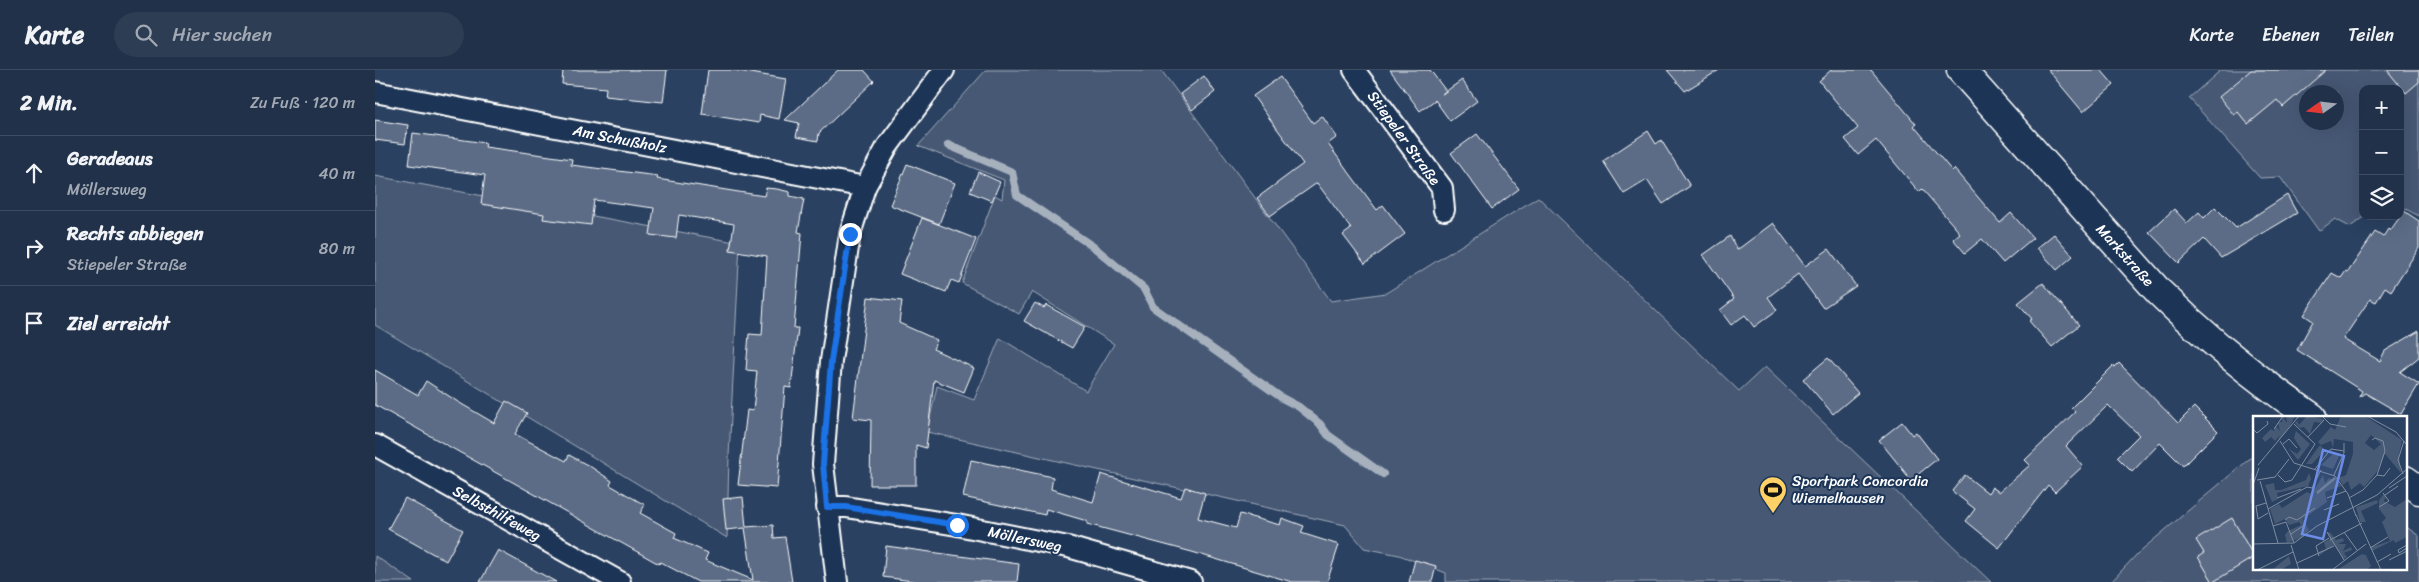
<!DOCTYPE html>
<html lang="de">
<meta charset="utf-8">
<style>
:root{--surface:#203149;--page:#2d3d53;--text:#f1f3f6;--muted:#a2a9b4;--line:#3d4c61}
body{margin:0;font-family:Sriracha,sans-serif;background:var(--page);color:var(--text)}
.controls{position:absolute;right:15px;top:15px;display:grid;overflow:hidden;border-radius:10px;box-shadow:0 5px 20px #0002}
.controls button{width:45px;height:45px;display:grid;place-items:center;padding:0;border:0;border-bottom:1px solid var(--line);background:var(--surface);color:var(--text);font:25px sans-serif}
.compass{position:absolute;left:1924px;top:15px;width:45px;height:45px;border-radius:50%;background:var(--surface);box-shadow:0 5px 20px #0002;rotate:256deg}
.stop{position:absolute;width:15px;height:15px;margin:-11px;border:4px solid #1a73e8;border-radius:50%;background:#fff}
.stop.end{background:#1a73e8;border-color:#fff;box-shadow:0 1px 5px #0008}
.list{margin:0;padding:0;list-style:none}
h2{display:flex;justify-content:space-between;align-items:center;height:65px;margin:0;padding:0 20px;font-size:21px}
h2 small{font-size:16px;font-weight:400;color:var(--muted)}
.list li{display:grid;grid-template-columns:32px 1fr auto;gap:15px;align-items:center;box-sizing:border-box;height:75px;padding:0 20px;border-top:1px solid var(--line)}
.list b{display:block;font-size:19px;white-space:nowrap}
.list p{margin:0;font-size:16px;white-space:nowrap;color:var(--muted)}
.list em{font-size:16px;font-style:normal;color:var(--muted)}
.icon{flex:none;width:28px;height:28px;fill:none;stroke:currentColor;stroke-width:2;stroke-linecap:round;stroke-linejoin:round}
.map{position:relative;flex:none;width:2044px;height:512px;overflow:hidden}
header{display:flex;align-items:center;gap:30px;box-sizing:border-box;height:70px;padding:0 25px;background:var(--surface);border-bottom:1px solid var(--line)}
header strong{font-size:24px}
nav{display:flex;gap:28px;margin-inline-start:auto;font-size:18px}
.search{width:350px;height:45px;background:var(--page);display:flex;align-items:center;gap:12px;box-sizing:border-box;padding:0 18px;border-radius:28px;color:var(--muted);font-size:19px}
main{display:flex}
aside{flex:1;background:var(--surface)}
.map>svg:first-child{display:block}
.green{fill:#465975;stroke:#a2acba;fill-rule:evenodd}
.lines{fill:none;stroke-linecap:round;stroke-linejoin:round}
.stream{stroke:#a7b1be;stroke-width:8}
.building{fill:#5b6c86;stroke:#fff}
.minor-casing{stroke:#fff;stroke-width:24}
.secondary-casing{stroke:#fff;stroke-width:31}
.minor{stroke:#1d3557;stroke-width:20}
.secondary{stroke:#1d3557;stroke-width:28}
.route{stroke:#1a73e8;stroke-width:6}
.labels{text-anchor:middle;stroke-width:4;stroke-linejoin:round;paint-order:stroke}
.street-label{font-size:15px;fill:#fff;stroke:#1d3557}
.poi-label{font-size:15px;fill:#fff;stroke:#1d3557;text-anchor:start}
.inset-river{fill:none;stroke:#6d7d92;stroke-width:2.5}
.inset-road{fill:none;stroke:#7f8da0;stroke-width:1}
.view{fill:#6c8ce6;fill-opacity:0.15;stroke:#6c8ce6;stroke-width:2.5}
.inset-edge{fill:none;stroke:#fff;stroke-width:2.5}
</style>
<header>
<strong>Karte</strong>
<div class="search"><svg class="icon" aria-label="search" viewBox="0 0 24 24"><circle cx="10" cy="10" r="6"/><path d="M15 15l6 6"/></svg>Hier suchen</div>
<nav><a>Karte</a><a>Ebenen</a><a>Teilen</a></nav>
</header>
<main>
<aside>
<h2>2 Min.<small>Zu Fuß · 120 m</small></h2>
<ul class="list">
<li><svg class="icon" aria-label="ahead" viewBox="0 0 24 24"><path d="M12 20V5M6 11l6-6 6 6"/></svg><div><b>Geradeaus</b><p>Möllersweg</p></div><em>40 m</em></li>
<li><svg class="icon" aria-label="right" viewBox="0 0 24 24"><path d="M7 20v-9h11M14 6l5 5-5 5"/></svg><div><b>Rechts abbiegen</b><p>Stiepeler Straße</p></div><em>80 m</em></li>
<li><svg class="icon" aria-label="arrive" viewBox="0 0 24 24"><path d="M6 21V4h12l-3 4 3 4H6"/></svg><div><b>Ziel erreicht</b></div></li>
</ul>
</aside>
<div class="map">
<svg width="2044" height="512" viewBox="0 0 2044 512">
<rect width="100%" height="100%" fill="#2a4161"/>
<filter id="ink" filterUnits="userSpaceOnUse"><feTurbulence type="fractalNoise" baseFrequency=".02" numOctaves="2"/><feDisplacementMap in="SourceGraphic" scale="10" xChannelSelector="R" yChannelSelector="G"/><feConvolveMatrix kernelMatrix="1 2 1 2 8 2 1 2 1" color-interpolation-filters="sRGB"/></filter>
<g filter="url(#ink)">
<g class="green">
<polygon points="611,0 786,0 956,231 1011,223 1163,127 1364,321 1390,297 1616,512 1071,512 1071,503 1024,485 989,478 970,455 552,362 562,316 599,330 625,268 711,321 739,274 657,222 644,244 587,213 620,125 627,129 629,110 543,76"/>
<path d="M1846,0H2044V146L2025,136V19H1988V146H1991L1975,157L1960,149L1944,161L1905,107L1885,108L1814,28ZM1932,22H1962V52H1932Z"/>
<polygon points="0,106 365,173 354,386 352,468 0,255"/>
<polygon points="1879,385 1879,498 2030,498 2030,456 2044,466 2044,512 1736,512 1763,483"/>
<polygon points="0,486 39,512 0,512"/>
</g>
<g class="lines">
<polyline class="stream" points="573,75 637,102 642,125 720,178 769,219 778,237 907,328 924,337 945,354 953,365 1008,404"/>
</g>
<g class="building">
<polygon points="188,0 292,0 288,32 230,26 231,18 187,14"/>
<polygon points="333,0 358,0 411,9 404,49 385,45 384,53 327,44"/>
<polygon points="463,0 489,0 499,11 444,63 443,71 421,67 424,53 410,50"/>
<polygon points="1015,0 1055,0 1071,21 1067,24 1087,10 1102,31 1075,51 1060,30 1045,41"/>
<polygon points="1292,0 1344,0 1310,21"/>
<polygon points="1456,0 1496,0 1541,54 1539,56 1577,101 1579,99 1625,153 1636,143 1658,168 1628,193 1607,169 1590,183 1578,169 1585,163 1547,119 1544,122 1501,70 1483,85 1470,69 1483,58 1444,11"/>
<polygon points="1673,0 1726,0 1739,15 1708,42"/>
<polygon points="1876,0 1951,0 1908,37 1902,30 1873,54 1863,42 1859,45 1844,27"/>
<polygon points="2012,0 2044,0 2044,12 2031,23"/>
<polygon points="829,6 840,22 817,40 805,24"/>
<polygon points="905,7 938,53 947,46 962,67 953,74 1002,140 1008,135 1030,164 990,194 968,165 976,159 942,113 895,146 882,128 928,94 878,26"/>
<polygon points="0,50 33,55 30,74 0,70"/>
<polygon points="1273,61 1281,74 1286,70 1315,116 1288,134 1272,110 1249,124 1228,91"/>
<polygon points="38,63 111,73 110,77 197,89 196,95 283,106 282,109 389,126 391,118 402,119 415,122 415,126 429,129 423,162 427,163 419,258 423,258 416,318 410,317 402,418 363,415 372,340 378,341 382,301 371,300 374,264 387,265 392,186 355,180 359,154 304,145 301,168 275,165 279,138 219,130 216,155 168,149 169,144 106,134 110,105 34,95"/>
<polygon points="1102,64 1144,119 1117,139 1076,83"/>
<polygon points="532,94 580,113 564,154 515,135"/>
<polygon points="603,102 625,112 617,131 595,122"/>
<polygon points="1912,125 1922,143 1846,188 1829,169 1804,193 1774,162 1799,139 1812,153 1824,142 1829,148 1840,137 1861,158"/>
<polygon points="2029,141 2044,151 2044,178 2016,221 2010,217 2001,232 1995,229 1968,269 2005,291 2010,281 2044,261 2044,287 2025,302 2044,314 2026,344 1990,323 1984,327 1987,321 1922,280 1938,251 1929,245 1957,203 1966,208 1971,201 1973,202 2000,162 2008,167 2013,159 2015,161"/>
<polygon points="547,148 601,169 584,213 576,210 571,222 525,204"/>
<polygon points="1398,153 1430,196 1454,179 1481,216 1448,238 1423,204 1393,227 1402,240 1379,257 1370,245 1356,255 1345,240 1359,229 1328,185 1355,166 1362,180"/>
<polygon points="1679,164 1698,186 1682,200 1662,178"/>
<polygon points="1668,213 1704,255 1677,277 1654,251 1657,249 1643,233"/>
<polygon points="493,227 527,231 524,253 562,270 558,279 599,298 589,322 559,310 551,378 541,375 541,415 495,415 496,350 478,348"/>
<polygon points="660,233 669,238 671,235 710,257 697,278 649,251"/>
<polygon points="1453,288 1483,323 1458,344 1428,309"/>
<polygon points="1744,293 1803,353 1819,337 1843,361 1808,396 1785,373 1757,402 1742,387 1764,365 1733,335 1691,376 1708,396 1680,422 1673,415 1624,478 1591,451 1600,439 1577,421 1590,405 1613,423 1617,417 1624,422 1655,395 1650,390 1700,342 1696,338 1738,296 1740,297"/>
<polygon points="0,300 43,325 51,311 83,332 119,353 131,331 152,343 140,364 191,391 194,385 216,397 237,411 235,415 270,435 265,443 301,463 299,468 333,483 330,490 378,510 370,458 351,460 348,429 368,427 371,457 398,455 399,468 410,467 417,512 323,512 285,492 284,494 0,335"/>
<polygon points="1527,352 1537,365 1541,362 1562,389 1536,410 1504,370"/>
<polygon points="596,390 678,407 676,419 718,432 726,404 806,428 810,417 830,423 823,448 861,458 865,444 905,455 907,448 929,456 926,463 964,475 952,512 917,512 817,482 712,454 712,451 671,439 670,445 588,427"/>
<polygon points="30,428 88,460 71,491 13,459"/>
<polygon points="1857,448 1879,487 1838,512 1823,487 1829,483 1821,470"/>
<polygon points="511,476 644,494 642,512 545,512 508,507"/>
<polygon points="123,480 181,512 105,512"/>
<polygon points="1040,490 1061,496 1057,512 1034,512"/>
</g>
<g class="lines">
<g class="minor-casing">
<g id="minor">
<polyline points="979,0 1067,118 1069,140"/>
<polyline points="0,22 490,117"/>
<polyline points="0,375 245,512"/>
<polyline points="452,437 471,437 582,455 693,477 816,512"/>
<polyline points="462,512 448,394 456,291 475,164 490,117 512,77 569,0"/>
</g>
</g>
<g class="secondary-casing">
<g id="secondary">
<path d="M1586,0L1784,222C1831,268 1882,310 1937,347"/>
<polyline points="2030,410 2044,420"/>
</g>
</g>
<use href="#minor" class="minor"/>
<use href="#secondary" class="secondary"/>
</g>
</g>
<g class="lines" filter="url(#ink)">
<polyline class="route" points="475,164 456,291 448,394 452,437 471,437 582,455"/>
</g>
<defs>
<g id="stadium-pin" transform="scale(1.4375)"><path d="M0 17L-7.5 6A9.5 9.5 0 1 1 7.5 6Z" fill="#ffd166" stroke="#1d3557"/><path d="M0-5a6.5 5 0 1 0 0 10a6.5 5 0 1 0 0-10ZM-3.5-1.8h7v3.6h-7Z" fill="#111"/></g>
</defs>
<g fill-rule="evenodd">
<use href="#stadium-pin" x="1398" y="420"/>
</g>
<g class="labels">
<g class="street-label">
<text transform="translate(1029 68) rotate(54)" y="5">Stiepeler Straße</text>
<text transform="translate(245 69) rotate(11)" y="5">Am Schußholz</text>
<text transform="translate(1750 185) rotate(48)" y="5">Markstraße</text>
<text transform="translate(122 443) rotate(29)" y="5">Selbsthilfeweg</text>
<text transform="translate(650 469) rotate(12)" y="5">Möllersweg</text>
</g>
<g class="poi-label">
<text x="1417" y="416">Sportpark Concordia<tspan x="1417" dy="17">Wiemelhausen</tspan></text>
</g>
</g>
<g transform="translate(1878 346)">
<rect width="154" height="154" fill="#2a4161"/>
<path d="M33,0H42L37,10L45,0L36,12L24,26L27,19L22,25L18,21L12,26L9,22L18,13L21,15L22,11L23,10L27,15L25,7L30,5L28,3L30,1L34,7ZM54,0L71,3L68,7L61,6L57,18L51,11L47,12L42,7L44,5L46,9ZM92,0H112L149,24L146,39L148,57L132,38L124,56L111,71L107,67L98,74L95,65L90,69L85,62L93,59L100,38V26L81,23L80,32L78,25L68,29L65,26L78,11L82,14L87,2ZM118,19L128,28L121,34L112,27ZM43,15L57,28L45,44L35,32L44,38L48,33L41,22ZM67,29L72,34L59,48H53ZM81,37L87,38L80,53L68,49ZM56,57L58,63L55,70L24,77L25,83L19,86L12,69L21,67L22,74H28L53,64ZM70,59L72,67L76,62L80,64L82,61L88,70L72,76L74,86L50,103L56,114L48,122L34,127L32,119L35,115L48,109L46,106L36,109L32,103L22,108L17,93L26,88L29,92L54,76L59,78ZM131,78L134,84L132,82L131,85L142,91L154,83V121L142,127L141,124L119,135L118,131L137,125L129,106L133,102L126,93V84ZM124,84L125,87L108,95L113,106H107L103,91ZM77,116L83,124L90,122L91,125L85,128H93L90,135L98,131L99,134L91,137L94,141L91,143L81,129L67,139L65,136L73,133L71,126L77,123L74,117ZM109,138L113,139L118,150L114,154H84ZM36,140L38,148L28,154H19Z" fill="#465975" fill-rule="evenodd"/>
<path class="inset-river" d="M64,77L82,62"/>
<path class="inset-road" d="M69,0L77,8L93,11M114,0L143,16L154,29M0,13L4,17L15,8L14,5M21,13L30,0M55,21L71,4M27,25L41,47L82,60L95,78L103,100M30,28L36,23L44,32M5,49L46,0M62,53L78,33L91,35M150,58L145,44L151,25M25,59L32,66L39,64L62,28L41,8M81,59L91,37V27M124,59L131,60L137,52M4,64L22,61L36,43M7,65L25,127M0,69L6,52M136,72L154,60M132,79L145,70M24,82L48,73M74,82L93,75M96,82L110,74L124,59L132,35L130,25L122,22L119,24M13,87L3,90L5,103L15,97M126,91L136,85L130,77M15,93L54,71L59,72L68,54M71,94L86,88M103,99L128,154M32,104L36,101L44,104L62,92M20,110L33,106L41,127M74,116L91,144M91,116L104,134M38,118L53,108M77,124L109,107M0,128L41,127L64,110L124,79L154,53M38,129L46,154M154,129L145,134L146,137L154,132M117,132L135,121M66,140L63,130L76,122M136,144L154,135M124,146L138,138M44,147L81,130M4,154L40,136M79,154L113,128"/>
<path class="view" d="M70,34L91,40L70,123L49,118Z"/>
<rect width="154" height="154" class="inset-edge"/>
</g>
</svg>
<div class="controls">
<button>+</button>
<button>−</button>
<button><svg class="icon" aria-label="layers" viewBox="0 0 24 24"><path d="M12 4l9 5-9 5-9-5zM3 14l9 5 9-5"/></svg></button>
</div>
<svg class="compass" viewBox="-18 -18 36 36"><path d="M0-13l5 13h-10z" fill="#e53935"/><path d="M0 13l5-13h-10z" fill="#a2a9b4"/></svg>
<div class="stop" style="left:582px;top:455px"></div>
<div class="stop end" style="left:475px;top:164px"></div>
</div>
</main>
